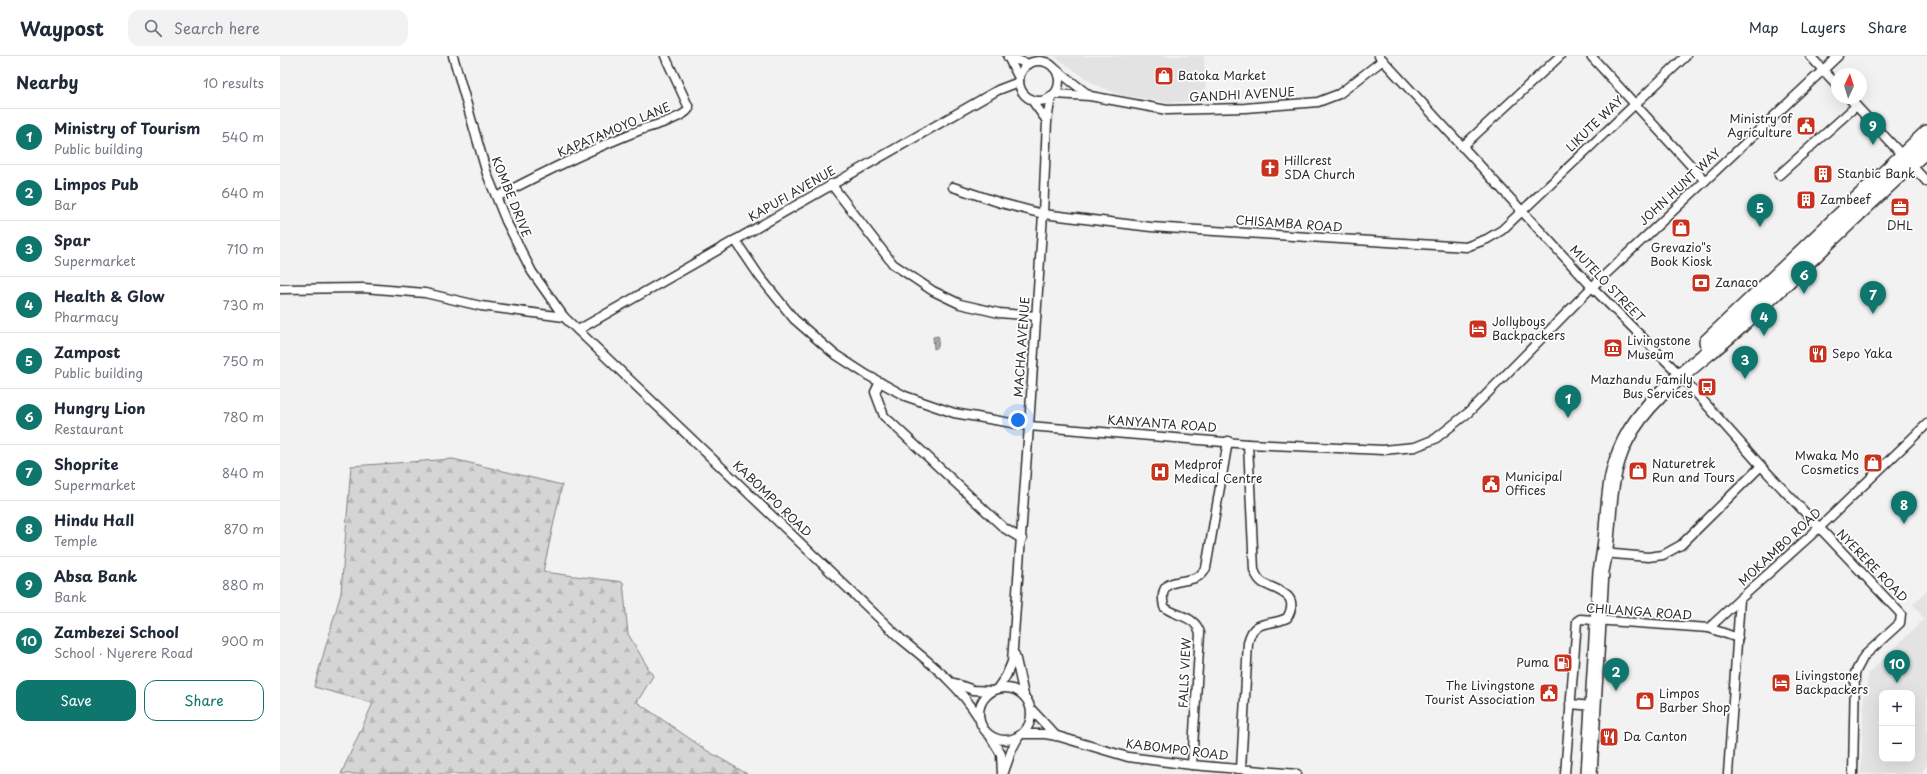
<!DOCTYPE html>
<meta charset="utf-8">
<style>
:root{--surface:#fff;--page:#f2f2f3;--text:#1f2937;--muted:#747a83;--line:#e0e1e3;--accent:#0f766e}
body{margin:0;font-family:"Playpen Sans",sans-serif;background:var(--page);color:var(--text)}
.controls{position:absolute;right:12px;bottom:12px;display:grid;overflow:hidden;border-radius:8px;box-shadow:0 4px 16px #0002}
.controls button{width:36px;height:36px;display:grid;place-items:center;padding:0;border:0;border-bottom:1px solid var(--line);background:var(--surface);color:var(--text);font:20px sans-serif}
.compass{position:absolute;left:1551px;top:12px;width:36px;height:36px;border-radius:50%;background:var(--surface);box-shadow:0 4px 16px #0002;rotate:4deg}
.you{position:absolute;left:738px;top:364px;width:14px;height:14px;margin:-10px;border:3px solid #fff;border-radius:50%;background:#1a73e8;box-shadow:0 0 0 6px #1a73e833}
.badge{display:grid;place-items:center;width:26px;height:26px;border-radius:50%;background:var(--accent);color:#fff;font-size:13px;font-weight:700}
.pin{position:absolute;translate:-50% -33px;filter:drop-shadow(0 1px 2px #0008)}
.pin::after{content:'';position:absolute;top:21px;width:14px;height:12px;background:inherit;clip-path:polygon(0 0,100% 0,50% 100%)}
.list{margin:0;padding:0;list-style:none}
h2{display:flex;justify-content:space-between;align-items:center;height:52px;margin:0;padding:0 16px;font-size:17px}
h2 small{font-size:13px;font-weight:400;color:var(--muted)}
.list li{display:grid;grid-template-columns:26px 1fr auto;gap:12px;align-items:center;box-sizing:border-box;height:56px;padding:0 16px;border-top:1px solid var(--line)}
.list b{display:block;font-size:15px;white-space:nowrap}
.list p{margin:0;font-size:13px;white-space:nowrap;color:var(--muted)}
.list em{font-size:13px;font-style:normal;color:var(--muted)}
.actions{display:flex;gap:8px;padding:12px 16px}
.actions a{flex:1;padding:9px 0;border:1px solid var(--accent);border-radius:12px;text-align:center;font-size:14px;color:var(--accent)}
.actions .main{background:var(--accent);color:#fff}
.icon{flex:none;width:22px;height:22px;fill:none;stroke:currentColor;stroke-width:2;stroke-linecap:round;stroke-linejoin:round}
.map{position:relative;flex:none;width:1647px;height:718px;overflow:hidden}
header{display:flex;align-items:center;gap:24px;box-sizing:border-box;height:56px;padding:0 20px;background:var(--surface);border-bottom:1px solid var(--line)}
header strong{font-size:19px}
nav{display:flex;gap:22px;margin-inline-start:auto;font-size:14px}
.search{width:280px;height:36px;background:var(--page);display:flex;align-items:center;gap:10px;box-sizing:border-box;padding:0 14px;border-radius:12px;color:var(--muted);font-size:15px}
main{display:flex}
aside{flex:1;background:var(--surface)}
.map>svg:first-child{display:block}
.built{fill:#e3e3e3;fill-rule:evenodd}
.forest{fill:url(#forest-firs);stroke:#808080}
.water{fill:url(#water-waves);stroke:#787878}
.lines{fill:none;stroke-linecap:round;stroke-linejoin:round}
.street-casing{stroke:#2b2b2b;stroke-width:11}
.highway-casing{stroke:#2b2b2b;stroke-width:18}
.street{stroke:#fff;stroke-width:8}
.highway{stroke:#fff;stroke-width:15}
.labels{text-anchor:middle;stroke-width:3.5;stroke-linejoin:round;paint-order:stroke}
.poi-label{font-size:12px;fill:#2b2b2b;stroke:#fff;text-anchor:start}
.street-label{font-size:12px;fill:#2b2b2b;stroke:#fff}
</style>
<header>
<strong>Waypost</strong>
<div class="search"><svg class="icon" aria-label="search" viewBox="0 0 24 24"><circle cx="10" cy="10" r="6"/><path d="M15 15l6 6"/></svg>Search here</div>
<nav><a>Map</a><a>Layers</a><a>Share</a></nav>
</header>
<main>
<aside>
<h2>Nearby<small>10 results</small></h2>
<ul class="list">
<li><span class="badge">1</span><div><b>Ministry of Tourism</b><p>Public building</p></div><em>540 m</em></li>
<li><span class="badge">2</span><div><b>Limpos Pub</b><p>Bar</p></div><em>640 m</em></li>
<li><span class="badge">3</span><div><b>Spar</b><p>Supermarket</p></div><em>710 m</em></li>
<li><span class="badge">4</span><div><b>Health &amp; Glow</b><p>Pharmacy</p></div><em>730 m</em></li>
<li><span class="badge">5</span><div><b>Zampost</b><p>Public building</p></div><em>750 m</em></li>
<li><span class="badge">6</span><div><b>Hungry Lion</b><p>Restaurant</p></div><em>780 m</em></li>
<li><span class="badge">7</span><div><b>Shoprite</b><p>Supermarket</p></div><em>840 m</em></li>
<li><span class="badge">8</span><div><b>Hindu Hall</b><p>Temple</p></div><em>870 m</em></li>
<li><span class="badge">9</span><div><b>Absa Bank</b><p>Bank</p></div><em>880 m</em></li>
<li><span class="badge">10</span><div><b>Zambezei School</b><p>School · Nyerere Road</p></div><em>900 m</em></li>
</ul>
<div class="actions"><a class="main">Save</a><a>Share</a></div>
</aside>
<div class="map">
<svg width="1647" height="718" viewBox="0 0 1647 718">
<defs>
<pattern id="forest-firs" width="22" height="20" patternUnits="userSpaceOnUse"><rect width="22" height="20" fill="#d5d5d5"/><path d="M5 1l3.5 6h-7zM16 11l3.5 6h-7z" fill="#b7b7b7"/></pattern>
<pattern id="water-waves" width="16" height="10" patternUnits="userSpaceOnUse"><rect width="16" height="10" fill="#ababab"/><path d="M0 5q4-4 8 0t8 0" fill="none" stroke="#8b8b8b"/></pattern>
</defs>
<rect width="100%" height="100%" fill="#f2f2f2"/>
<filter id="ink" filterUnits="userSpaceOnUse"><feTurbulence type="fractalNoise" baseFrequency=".025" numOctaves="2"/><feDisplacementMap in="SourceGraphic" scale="8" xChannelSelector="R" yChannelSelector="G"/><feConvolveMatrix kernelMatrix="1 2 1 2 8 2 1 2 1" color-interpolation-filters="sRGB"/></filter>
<g filter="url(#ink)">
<g class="built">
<polygon points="774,0 924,0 926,45 886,46 841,39 814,28"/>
<path d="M1647,535V709L1641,718H1581L1584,641L1589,617L1644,563L1633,548ZM1602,637H1632V703H1602Z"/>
</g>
<polygon class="forest" points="173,403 282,429 263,516 343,526 348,578 373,620 357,646 426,694 467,718 61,718 93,647 34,631 61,537 71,410"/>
<polygon class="water" points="658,280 659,282 658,291 654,293 653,281"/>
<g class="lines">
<g class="street-casing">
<g id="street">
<path d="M173,0L207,118L226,165L252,216L284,261L621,583C650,607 679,629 699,662"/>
<polyline points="1099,0 1312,231 1401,320 1481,410 1621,558 1620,567 1584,600 1575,617 1573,718"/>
<polyline points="1311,0 1425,125"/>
<polyline points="1530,0 1557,29"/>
<polyline points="728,1 739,22"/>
<polyline points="728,1 749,8"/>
<circle cx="759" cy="25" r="20"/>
<polyline points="774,12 810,40"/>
<polyline points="774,38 810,40 887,54 965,52 1038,46 1059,38 1103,4"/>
<polyline points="1569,42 1647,126"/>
<polyline points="751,43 767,65"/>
<polyline points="1182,91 1280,0"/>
<polyline points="1499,119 1576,50"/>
<polyline points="551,128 613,208 653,235 680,248 719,257 756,260"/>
<polyline points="673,131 721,147 763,158 871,171 1186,191 1207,183 1222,174 1406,0"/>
<path d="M217,141C264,116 313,92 363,73C373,70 406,61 409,52L385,0"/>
<polyline points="455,184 480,221 514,263 553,297 587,319 625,340 674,357 749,370 968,388 1103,394 1135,391 1155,383 1189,356 1312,231 1558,0"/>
<polyline points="0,233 84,232 145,237 201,250 284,261"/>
<polyline points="298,274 718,34 739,26"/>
<polyline points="600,326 595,336 604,360 724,472 742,483"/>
<polyline points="1325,495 1334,498 1368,501 1383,499 1401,489 1481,410"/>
<polyline points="1429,572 1458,582"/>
<polyline points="735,599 744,639"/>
<polyline points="674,627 693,634 712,635"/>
<circle cx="725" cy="658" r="26"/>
<polyline points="717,633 726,620 732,606 749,370 763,158 767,65 771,40"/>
<polyline points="1290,648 1313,650"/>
<polyline points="752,654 776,680"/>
<polyline points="743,678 765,678 777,680 848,701 912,709 1017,718"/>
<polyline points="710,680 721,698 722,718"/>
<path d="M912,709L920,577C915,559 896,561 884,551C878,522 896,528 915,522C920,521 923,516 926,512L948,385"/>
<path d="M961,713L968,587C973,562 988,571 1007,562C1021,538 998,535 983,527C978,524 976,519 974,514L968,388"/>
<polyline points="724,716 732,693 739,680"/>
<polyline points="1285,718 1297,565 1300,563 1429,572 1460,543"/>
<polyline points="1448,718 1460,543 1539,472 1647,368"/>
</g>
</g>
<g class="highway-casing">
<g id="highway">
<polyline points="1427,286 1647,77"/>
<path d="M1309,718L1321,515C1332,469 1323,430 1345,385C1368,338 1423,304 1460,270C1523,211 1584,150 1647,93"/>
</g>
</g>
<use href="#street" class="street"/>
<use href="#highway" class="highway"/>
</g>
</g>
<defs>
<g id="shop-square" transform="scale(1)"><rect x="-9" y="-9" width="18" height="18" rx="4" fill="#c8321e" stroke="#fff"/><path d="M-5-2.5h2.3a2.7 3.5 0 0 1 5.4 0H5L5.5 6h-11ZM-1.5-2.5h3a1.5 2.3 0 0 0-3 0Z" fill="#fff"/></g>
<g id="civic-square" transform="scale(1)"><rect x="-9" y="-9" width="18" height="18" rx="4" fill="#c8321e" stroke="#fff"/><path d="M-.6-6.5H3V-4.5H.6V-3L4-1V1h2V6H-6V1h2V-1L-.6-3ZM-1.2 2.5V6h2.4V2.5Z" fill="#fff"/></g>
<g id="church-square" transform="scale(1)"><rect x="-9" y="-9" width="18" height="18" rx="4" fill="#c8321e" stroke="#fff"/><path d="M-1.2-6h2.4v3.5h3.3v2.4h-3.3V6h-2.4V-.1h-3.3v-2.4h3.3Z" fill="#fff"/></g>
<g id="building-square" transform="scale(1)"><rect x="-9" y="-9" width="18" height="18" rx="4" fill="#c8321e" stroke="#fff"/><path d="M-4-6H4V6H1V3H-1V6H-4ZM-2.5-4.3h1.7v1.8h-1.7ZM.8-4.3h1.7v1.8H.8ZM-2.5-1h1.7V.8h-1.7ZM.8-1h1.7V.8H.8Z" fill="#fff"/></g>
<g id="office-square" transform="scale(1)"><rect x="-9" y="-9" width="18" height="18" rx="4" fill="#c8321e" stroke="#fff"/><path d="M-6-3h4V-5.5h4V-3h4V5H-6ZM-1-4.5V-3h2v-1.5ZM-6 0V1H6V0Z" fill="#fff"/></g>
<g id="bank-square" transform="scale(1)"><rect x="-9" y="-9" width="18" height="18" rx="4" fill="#c8321e" stroke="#fff"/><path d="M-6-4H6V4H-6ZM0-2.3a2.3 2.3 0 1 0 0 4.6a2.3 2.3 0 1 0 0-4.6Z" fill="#fff"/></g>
<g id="hotel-square" transform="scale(1)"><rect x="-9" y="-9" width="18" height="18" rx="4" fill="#c8321e" stroke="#fff"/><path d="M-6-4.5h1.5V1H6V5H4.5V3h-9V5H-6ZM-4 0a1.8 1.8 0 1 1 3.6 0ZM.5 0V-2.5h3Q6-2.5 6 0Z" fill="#fff"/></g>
<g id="museum-square" transform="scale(1)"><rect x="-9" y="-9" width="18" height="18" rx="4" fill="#c8321e" stroke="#fff"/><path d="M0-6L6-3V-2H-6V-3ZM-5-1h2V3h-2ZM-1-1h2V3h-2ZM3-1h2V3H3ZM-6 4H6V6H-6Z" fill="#fff"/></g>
<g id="restaurant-square" transform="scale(1)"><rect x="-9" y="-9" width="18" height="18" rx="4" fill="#c8321e" stroke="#fff"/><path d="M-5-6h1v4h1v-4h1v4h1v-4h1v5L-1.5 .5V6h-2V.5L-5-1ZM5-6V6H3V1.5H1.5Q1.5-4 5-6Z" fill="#fff"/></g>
<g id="bus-square" transform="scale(1)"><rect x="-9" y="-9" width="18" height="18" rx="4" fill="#c8321e" stroke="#fff"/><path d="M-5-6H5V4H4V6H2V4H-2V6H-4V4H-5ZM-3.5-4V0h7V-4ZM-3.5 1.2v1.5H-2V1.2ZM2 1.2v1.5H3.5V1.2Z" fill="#fff"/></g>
<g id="hospital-square" transform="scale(1)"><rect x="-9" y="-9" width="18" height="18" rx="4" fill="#c8321e" stroke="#fff"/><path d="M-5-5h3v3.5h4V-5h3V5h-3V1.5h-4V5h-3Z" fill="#fff"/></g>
<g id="fuel-square" transform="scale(1)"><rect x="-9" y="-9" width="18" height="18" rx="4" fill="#c8321e" stroke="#fff"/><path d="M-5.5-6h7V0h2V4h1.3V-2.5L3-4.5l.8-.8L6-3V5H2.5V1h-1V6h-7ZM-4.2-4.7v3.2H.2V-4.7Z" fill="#fff"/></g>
</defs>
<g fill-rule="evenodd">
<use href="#shop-square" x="884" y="20"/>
<use href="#civic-square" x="1526" y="70"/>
<use href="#church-square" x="990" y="112"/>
<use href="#building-square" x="1543" y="118"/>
<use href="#building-square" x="1526" y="144"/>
<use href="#office-square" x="1620" y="151"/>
<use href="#shop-square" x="1401" y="172"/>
<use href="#bank-square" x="1421" y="227"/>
<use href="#hotel-square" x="1198" y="273"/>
<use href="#museum-square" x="1333" y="292"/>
<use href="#restaurant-square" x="1538" y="298"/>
<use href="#bus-square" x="1427" y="331"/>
<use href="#shop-square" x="1593" y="407"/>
<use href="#shop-square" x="1358" y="415"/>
<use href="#hospital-square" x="880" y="416"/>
<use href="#civic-square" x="1211" y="428"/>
<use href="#fuel-square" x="1283" y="607"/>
<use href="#hotel-square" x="1501" y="627"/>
<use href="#civic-square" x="1269" y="637"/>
<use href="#shop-square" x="1365" y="645"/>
<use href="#restaurant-square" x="1329" y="681"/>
</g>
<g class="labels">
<g class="poi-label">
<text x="898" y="24">Batoka Market</text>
<text x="1512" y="67" text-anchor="end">Ministry of<tspan x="1512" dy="14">Agriculture</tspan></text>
<text x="1004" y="109">Hillcrest<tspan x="1004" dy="14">SDA Church</tspan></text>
<text x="1557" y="122">Stanbic Bank</text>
<text x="1540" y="148">Zambeef</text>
<text x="1620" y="174" text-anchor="middle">DHL</text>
<text x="1401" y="196" text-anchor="middle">Grevazio"s<tspan x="1401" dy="14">Book Kiosk</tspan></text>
<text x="1435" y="231">Zanaco</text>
<text x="1212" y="270">Jollyboys<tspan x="1212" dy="14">Backpackers</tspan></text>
<text x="1347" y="289">Livingstone<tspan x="1347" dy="14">Museum</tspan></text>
<text x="1552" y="302">Sepo Yaka</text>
<text x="1413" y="328" text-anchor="end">Mazhandu Family<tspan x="1413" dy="14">Bus Services</tspan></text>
<text x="1579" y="404" text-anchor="end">Mwaka Mo<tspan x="1579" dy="14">Cosmetics</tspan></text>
<text x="1372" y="412">Naturetrek<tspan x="1372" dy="14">Run and Tours</tspan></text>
<text x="894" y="413">Medprof<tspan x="894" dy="14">Medical Centre</tspan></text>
<text x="1225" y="425">Municipal<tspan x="1225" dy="14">Offices</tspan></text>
<text x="1269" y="611" text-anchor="end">Puma</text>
<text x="1515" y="624">Livingstone<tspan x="1515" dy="14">Backpackers</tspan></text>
<text x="1255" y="634" text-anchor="end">The Livingstone<tspan x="1255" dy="14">Tourist Association</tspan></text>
<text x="1379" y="642">Limpos<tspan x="1379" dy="14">Barber Shop</tspan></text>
<text x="1343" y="685">Da Canton</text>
</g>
<g class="street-label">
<text transform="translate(962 39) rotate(-3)" y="4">GANDHI AVENUE</text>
<text transform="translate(1315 68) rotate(-44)" y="4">LIKUTE WAY</text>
<text transform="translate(334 74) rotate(-23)" y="4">KAPATAMOYO LANE</text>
<text transform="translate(1400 131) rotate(-43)" y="4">JOHN HUNT WAY</text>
<text transform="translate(512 138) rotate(-30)" y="4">KAPUFI AVENUE</text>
<text transform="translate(231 141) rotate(68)" y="4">KOMBE DRIVE</text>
<text transform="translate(1009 168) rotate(4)" y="4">CHISAMBA ROAD</text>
<text transform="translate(1327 228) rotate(46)" y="4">MUTELO STREET</text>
<text transform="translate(742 291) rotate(-86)" y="4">MACHA AVENUE</text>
<text transform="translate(882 368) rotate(4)" y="4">KANYANTA ROAD</text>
<text transform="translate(492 443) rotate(44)" y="4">KABOMPO ROAD</text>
<text transform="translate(1500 491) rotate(-43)" y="4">MOKAMBO ROAD</text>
<text transform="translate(1592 510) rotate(46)" y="4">NYERERE ROAD</text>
<text transform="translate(1359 556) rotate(4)" y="4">CHILANGA ROAD</text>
<text transform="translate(905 617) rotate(-87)" y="4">FALLS VIEW</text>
<text transform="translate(897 694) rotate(7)" y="4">KABOMPO ROAD</text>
</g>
</g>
</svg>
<div class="controls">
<button>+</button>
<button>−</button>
</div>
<svg class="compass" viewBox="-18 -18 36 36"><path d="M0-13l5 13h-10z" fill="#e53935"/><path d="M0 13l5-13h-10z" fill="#747a83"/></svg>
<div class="you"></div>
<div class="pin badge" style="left:1288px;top:362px">1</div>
<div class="pin badge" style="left:1336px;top:635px">2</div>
<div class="pin badge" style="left:1465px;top:323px">3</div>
<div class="pin badge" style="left:1484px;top:280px">4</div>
<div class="pin badge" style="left:1480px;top:171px">5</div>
<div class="pin badge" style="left:1524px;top:238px">6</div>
<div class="pin badge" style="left:1593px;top:258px">7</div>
<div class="pin badge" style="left:1624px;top:468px">8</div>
<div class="pin badge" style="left:1593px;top:89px">9</div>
<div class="pin badge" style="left:1617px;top:627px">10</div>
</div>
</main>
